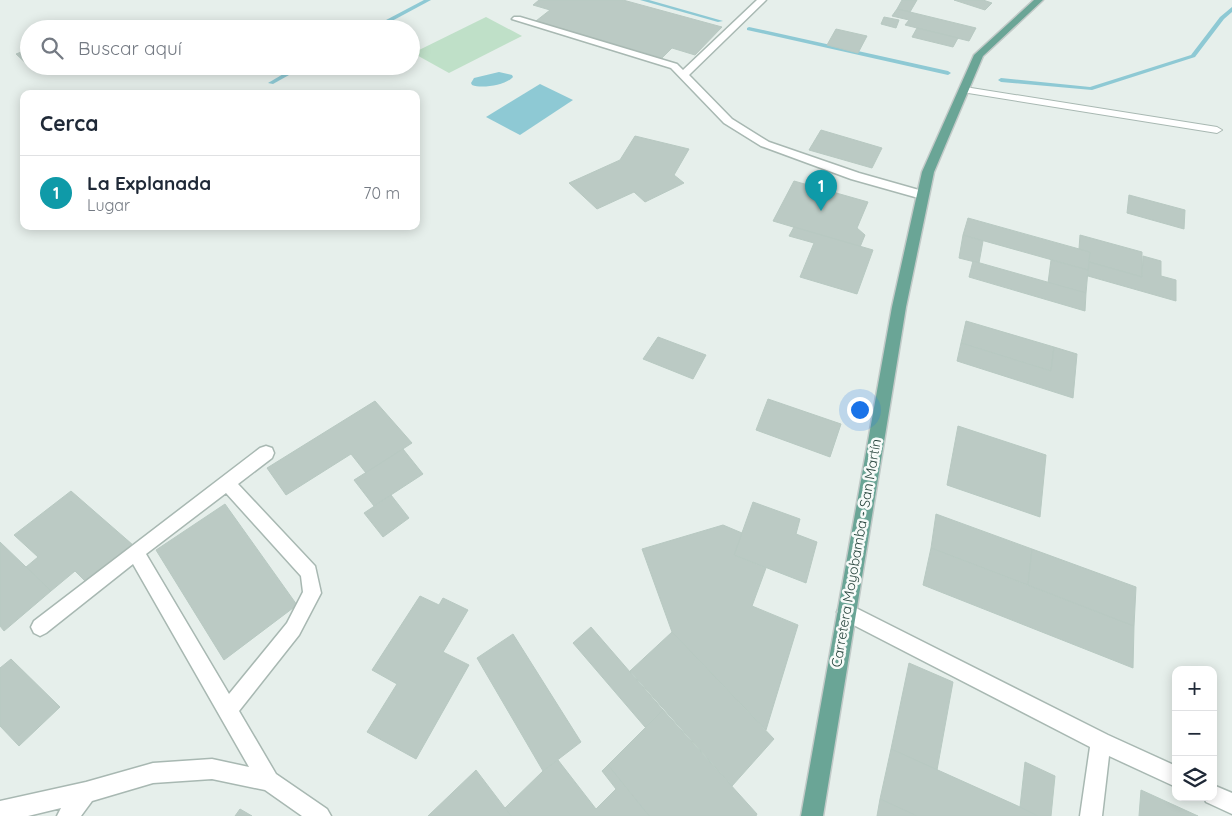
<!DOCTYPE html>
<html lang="es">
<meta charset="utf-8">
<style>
:root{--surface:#fff;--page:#f6f6f7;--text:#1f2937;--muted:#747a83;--line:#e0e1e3;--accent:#ea580c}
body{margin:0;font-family:Quicksand,sans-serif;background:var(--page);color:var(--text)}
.controls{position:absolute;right:15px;bottom:15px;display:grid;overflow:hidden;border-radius:10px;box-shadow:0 2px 12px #0003}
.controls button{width:45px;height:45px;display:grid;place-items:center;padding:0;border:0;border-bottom:1px solid var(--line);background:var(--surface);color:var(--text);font:25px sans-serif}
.you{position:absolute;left:859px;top:409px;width:18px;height:18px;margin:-12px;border:4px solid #fff;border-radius:50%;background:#1a73e8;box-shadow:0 0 0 8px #1a73e833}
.badge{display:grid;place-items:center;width:32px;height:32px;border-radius:50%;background:var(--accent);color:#fff;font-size:16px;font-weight:700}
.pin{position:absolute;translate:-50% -41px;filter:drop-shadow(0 1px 2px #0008)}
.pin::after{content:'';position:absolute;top:26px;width:18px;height:15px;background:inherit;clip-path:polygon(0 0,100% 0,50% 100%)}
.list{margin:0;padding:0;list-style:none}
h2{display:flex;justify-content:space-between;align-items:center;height:65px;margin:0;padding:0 20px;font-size:21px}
h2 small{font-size:16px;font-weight:400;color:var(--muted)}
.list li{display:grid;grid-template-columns:32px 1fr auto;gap:15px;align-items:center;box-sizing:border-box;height:75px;padding:0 20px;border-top:1px solid var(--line)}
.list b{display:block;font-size:19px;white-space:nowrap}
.list p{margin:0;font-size:16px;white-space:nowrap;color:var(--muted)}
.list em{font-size:16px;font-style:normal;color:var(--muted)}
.icon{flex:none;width:28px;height:28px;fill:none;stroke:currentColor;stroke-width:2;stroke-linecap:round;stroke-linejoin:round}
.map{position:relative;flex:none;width:1232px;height:816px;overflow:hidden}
.search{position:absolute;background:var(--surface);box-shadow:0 2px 12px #0003;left:20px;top:20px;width:400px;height:55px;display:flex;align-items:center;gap:12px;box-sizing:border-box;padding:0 18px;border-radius:28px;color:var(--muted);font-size:19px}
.panel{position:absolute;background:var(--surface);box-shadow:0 2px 12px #0003;left:20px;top:90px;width:400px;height:140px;border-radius:10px}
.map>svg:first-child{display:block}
.green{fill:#bfe0c8}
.water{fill:#8ec9d4}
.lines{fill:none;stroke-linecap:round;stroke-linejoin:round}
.stream{fill:#8ec9d4;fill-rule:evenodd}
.building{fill:#bbcac4;stroke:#b8c9c2}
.lane-casing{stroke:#a8b8b2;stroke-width:2}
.street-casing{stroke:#a8b8b2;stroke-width:3}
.primary-casing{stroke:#c2cac8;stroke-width:3}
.lane{fill:#fff;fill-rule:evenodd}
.street{fill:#fff;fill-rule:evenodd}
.primary{fill:#6aa596;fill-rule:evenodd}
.labels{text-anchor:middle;stroke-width:5;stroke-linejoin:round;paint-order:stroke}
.street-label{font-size:14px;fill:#24423a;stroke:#f7fbf9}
</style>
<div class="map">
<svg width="1232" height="816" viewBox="0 0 1232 816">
<rect width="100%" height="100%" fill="#e6efeb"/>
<polygon class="green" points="486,17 522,36 449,73 413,53"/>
<g class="water">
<path d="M499,72L512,75L513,77C506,85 482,89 472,85L471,83L474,78Z"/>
<polygon points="540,84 573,100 520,135 486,117"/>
</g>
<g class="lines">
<g class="stream">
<polygon points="424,0 431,0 377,29 369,29"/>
<polygon points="640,0 649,0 723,21 718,22"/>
<polygon points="1232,7 1232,12 1224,19 1195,57 1092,90 1001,82 998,80 1001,78 1090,87 1191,55 1220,17"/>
<polygon points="749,27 948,71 951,73 948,75 747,30 747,28"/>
<polygon points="297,66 305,66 273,84 268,83"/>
</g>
</g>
<g class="building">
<polygon points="539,0 623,0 722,27 695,55 672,48 662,58 536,21 550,10 533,5"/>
<polygon points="902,0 917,0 910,12 897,9"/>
<polygon points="954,0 983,0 992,3 985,10"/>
<polygon points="897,9 910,12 976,28 969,41 905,25 909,20 892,16"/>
<polygon points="884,17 899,20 896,28 881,24"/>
<polygon points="917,28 958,38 953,47 912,37"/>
<polygon points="836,29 867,36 858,53 827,45"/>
<polygon points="29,49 29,66 16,54"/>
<polygon points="821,130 882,148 872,168 809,150"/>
<polygon points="635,136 689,149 674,175 684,183 645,202 634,192 597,209 569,183 620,160"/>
<polygon points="794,181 868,202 857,228 865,235 860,247 773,221"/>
<polygon points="1129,195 1185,210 1184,229 1127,213"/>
<polygon points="968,218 1090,252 1088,270 963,235"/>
<polygon points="794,227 873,250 857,294 800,277 814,243 789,236"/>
<polygon points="963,235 983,241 979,263 959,258"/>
<polygon points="1080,235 1142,252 1142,277 1089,262 1090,252 1079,249"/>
<polygon points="1143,256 1161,261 1161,276 1176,280 1176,301 1088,276 1089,262 1142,277"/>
<polygon points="1051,260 1088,270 1086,293 1048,283"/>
<polygon points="973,261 1086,293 1085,311 969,277"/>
<polygon points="966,321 1054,347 1051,371 961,343"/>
<polygon points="658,337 706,355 693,379 643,359"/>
<polygon points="961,343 1051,371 1054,347 1077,354 1073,398 957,361"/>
<polygon points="768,399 841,424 830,457 756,430"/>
<polygon points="375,401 412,443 366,473 351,454 286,495 267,468"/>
<polygon points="958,426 1046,455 1040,517 947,485"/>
<polygon points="403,449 423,474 374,506 354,480"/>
<polygon points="71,491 133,545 88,584 75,571 51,591 26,567 38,557 14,535"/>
<polygon points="391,495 409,518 383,537 364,513"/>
<polygon points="753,502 800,519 796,534 817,542 806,583 734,555"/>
<polygon points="225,504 297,605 224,660 156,550"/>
<polygon points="936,514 1032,549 1028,585 931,548"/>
<polygon points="723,525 742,533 734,555 766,568 752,606 798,625 766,730 672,632 642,549"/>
<polygon points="0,542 51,591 4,631 0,626"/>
<polygon points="931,548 1134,626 1133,668 923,585"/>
<polygon points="1032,549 1136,587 1134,626 1028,585"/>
<polygon points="420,596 439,605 443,598 468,610 443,652 469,665 416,759 367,732 397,684 372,670"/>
<polygon points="591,627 663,710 645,727 573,643"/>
<polygon points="672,632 774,739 732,786 630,671"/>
<polygon points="513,634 581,742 543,771 477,658"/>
<polygon points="11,659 60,707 19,746 0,726 0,668"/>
<polygon points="909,663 953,682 937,770 891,749"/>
<polygon points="663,710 757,814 756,816 649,816 608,765"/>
<polygon points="891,749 1020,807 1038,816 917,816 880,799"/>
<polygon points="558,760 596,809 616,789 602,771 608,765 649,816 511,816 505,808 543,771"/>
<polygon points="1025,762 1055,776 1051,816 1038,816 1020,807"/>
<polygon points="476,770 511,816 428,816"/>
<polygon points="1141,790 1198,816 1139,816"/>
<polygon points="880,799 917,816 877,816"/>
<polygon points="240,809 252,816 235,816"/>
</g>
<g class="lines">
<g class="lane-casing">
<polygon id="lane" points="965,87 1217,127 1222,130 1217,133 962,92 962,88"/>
</g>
<g class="street-casing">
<g id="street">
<polygon points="757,0 766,0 689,75 732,119 769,142 859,173 926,192 928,195 926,198 922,199 851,179 761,146 724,123 671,68 512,19 514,17 520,17 677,64 683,70"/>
<path d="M266,446L272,448L274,453L272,458L238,484L315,566L321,593L299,635L239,711L276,774L327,809L331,816H302L265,790L212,779L153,783L92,801L81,816H57L61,808L28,816H0V801L86,782L153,763L212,759L249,767L133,564L46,633L40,636L34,633L31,627L34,621L260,448ZM226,493L301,576L303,592L287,623L229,694L146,554Z"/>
<polygon points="846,603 1108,735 1176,766 1176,787 1109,756 1102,816 1080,816 1090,747 840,618 837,612 840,606"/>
<polygon points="1213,785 1232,793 1232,814 1206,802 1204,797 1213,797"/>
</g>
</g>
<g class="primary-casing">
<polygon id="primary" points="1034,0 1043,0 983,56 934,172 906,307 823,816 801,816 892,307 922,172 974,55"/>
</g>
<use href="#lane" class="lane"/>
<use href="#street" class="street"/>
<use href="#primary" class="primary"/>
</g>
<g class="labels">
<g class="street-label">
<text transform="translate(856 553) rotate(-80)" y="5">Carretera Moyobamba - San Martín</text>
</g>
</g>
</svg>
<div class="controls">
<button>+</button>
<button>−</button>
<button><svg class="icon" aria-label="layers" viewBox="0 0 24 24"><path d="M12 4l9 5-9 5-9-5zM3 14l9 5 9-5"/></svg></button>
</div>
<div class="you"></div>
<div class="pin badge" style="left:821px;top:211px;background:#0f9aa8">1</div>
<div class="search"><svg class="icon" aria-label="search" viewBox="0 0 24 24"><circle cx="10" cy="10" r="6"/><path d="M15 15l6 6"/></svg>Buscar aquí</div>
<section class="panel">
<h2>Cerca<small></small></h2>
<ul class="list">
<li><span class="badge" style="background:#0f9aa8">1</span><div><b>La Explanada</b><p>Lugar</p></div><em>70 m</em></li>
</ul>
</section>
</div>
